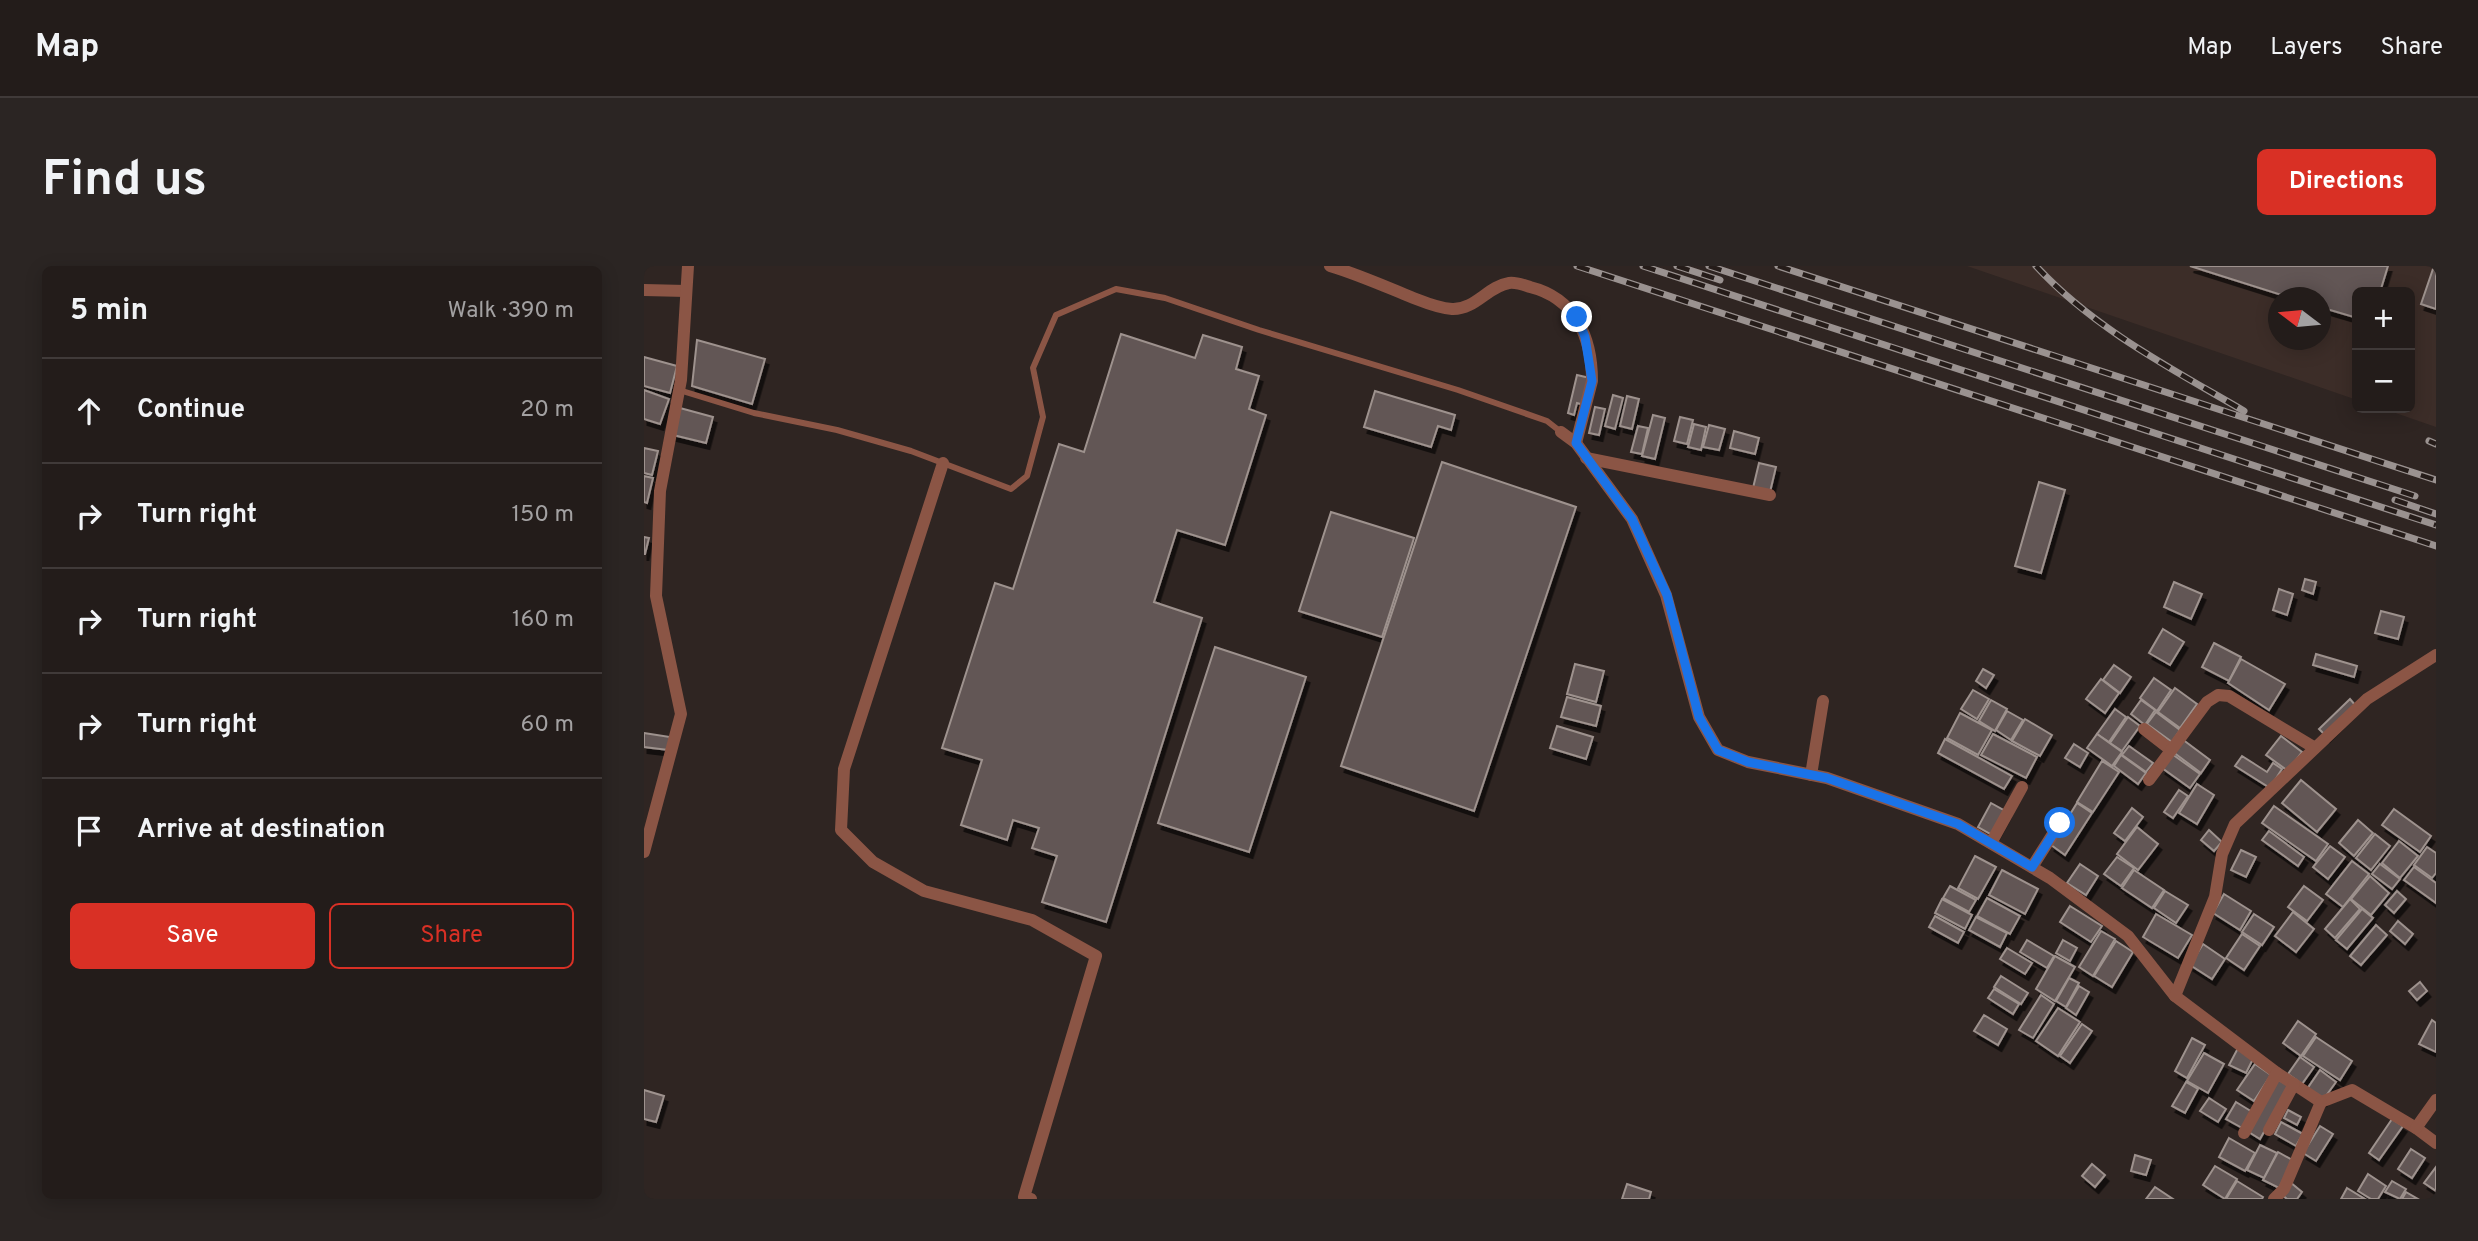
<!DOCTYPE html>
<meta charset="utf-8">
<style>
:root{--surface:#231c1a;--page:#2b2523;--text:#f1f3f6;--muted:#a3a1a2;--line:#403a39;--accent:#d93025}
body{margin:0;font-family:Overpass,sans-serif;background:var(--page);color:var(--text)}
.controls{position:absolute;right:21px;top:21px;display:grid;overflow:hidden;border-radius:10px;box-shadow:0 4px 18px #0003}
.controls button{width:63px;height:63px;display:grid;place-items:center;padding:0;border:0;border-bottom:2px solid var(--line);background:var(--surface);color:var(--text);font:35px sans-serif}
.compass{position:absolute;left:1624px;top:21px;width:63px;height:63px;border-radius:50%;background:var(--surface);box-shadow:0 4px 18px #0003;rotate:286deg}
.stop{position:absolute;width:21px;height:21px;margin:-16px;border:5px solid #1a73e8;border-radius:50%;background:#fff}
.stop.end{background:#1a73e8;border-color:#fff;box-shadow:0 2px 7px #0008}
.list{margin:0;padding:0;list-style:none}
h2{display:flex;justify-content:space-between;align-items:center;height:91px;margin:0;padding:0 28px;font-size:30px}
h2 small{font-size:23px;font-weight:400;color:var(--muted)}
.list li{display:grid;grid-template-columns:46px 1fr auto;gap:21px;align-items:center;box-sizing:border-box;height:105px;padding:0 28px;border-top:2px solid var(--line)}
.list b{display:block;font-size:26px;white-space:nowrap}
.list em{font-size:23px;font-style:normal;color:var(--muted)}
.actions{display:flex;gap:14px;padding:21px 28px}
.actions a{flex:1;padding:16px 0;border:2px solid var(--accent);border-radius:10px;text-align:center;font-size:24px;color:var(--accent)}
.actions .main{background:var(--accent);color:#fff}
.icon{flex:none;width:38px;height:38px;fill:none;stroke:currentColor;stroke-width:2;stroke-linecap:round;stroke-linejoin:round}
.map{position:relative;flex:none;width:1792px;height:933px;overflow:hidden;border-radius:10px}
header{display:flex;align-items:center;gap:42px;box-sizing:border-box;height:98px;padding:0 35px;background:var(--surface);border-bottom:2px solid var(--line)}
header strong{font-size:33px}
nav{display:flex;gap:38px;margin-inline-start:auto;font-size:24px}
.intro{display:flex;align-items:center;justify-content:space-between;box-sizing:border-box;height:168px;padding:0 42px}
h1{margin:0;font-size:49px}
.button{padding:18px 32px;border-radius:10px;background:var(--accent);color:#fff;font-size:24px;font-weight:700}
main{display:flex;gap:42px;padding:0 42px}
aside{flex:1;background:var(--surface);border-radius:10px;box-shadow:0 4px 18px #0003}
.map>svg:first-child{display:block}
.built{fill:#3c2d28;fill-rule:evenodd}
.building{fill:#625754;stroke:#9e928e;stroke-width:2;filter:url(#shadow)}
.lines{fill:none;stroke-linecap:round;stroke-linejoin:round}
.lane{stroke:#8b5545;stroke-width:6}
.street{stroke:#8b5545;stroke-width:12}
.rail-casing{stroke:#9a9290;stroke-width:7}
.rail{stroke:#251c19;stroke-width:4.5;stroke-dasharray:13;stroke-linecap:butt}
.route{stroke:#1a73e8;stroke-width:9}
</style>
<header>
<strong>Map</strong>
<nav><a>Map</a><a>Layers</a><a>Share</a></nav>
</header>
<div class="intro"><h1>Find us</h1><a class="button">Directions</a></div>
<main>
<aside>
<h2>5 min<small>Walk · 390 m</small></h2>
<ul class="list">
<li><svg class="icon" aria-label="ahead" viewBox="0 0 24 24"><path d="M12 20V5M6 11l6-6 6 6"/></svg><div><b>Continue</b></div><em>20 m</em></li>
<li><svg class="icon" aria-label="right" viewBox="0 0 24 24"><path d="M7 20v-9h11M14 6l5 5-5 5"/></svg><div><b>Turn right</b></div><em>150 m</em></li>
<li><svg class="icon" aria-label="right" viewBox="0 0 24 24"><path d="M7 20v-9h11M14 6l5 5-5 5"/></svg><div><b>Turn right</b></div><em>160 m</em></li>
<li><svg class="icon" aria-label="right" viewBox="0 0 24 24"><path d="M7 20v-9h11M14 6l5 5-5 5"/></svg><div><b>Turn right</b></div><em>60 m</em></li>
<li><svg class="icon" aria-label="arrive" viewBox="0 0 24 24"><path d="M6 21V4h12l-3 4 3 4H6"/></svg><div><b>Arrive at destination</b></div></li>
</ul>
<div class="actions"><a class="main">Save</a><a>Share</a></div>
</aside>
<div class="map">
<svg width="1792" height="933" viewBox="0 0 1792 933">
<defs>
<filter id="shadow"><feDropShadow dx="3.5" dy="6" stdDeviation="0" flood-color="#0009"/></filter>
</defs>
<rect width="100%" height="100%" fill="#2f2522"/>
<path class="built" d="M1323,0H1792V161L1737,142H1766V26H1713V134ZM1634,32H1676V74H1634Z"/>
<g class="building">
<polygon points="1546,0 1744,0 1736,26 1713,26 1713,52 1676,41 1676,32 1647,32"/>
<polygon points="1790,0 1792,0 1792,43 1777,38"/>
<polygon points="477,68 551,92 559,69 598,81 592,103 615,110 605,143 622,149 581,279 533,264 510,336 558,352 462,656 398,636 413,590 388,582 395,562 369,554 363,574 317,559 338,494 298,482 351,317 369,323 415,178 440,186"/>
<polygon points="53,74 121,93 108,138 48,120"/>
<polygon points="0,91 33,100 26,127 0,120"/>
<polygon points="933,109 946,112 940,139 933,137 930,149 924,147"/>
<polygon points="0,124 25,133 16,158 0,153"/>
<polygon points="731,125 811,149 807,164 794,160 787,181 720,161"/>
<polygon points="969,129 979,132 971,163 961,160"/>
<polygon points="983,130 995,133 988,163 976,160"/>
<polygon points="951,141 961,143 955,169 945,167"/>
<polygon points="36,142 69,151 62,177 29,169"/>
<polygon points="1009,149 1021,152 1011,193 998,190"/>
<polygon points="1036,151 1049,154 1043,178 1030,175"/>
<polygon points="1050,158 1062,161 1057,184 1044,181"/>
<polygon points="1065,159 1081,163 1075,184 1059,181"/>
<polygon points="994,160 1004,162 998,188 987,186"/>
<polygon points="1090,165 1115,172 1111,188 1086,182"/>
<polygon points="0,182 14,185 8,209 0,207"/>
<polygon points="798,196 932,241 830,545 697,500"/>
<polygon points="1115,197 1132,201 1126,226 1109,222"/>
<polygon points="0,210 9,212 3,237 0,236"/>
<polygon points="1395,216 1421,224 1397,307 1371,300"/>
<polygon points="687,246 770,272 738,371 655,345"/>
<polygon points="0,271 5,272 1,288 0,288"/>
<polygon points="1661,313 1672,316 1669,328 1658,324"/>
<polygon points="1530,316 1558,328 1547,353 1520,341"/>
<polygon points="1635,323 1649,328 1643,349 1629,344"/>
<polygon points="1737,345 1760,351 1754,373 1731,367"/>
<polygon points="1519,363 1540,376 1526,399 1505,387"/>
<polygon points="1570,377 1597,391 1585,415 1558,401"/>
<polygon points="571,381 662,411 605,586 514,557"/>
<polygon points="1672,388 1713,400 1710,411 1669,399"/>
<polygon points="1597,393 1641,418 1625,444 1584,417"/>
<polygon points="931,398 960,405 952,436 923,428"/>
<polygon points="1470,399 1487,411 1476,427 1459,414"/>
<polygon points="1339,403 1350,409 1342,422 1332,415"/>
<polygon points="1510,412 1527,424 1513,445 1496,432"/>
<polygon points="1457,413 1475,427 1461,447 1442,433"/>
<polygon points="1531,422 1553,438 1536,462 1514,446"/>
<polygon points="1329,424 1345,433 1333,453 1317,443"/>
<polygon points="923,431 957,440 952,460 917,451"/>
<polygon points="1706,433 1712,440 1682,470 1675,463"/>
<polygon points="1347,434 1363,443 1351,465 1335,455"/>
<polygon points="1497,434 1511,444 1501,459 1487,448"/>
<polygon points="1471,443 1482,451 1465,476 1453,468"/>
<polygon points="1363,445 1379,454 1367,474 1352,464"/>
<polygon points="1512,446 1536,464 1528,476 1503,458"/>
<polygon points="1316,447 1348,464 1334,489 1303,472"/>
<polygon points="1484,451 1496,460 1478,485 1466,477"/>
<polygon points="1381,453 1408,469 1396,490 1368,475"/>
<polygon points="913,460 949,471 942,493 906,482"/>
<polygon points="0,467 26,471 24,484 0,481"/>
<polygon points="1349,468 1393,491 1382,512 1337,489"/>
<polygon points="1453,468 1478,486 1468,500 1443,482"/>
<polygon points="1637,470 1658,486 1644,505 1622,489"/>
<polygon points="1301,473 1368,510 1360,523 1294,487"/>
<polygon points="1538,473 1566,494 1557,507 1529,486"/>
<polygon points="1430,478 1444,487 1436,501 1421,492"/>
<polygon points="1485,480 1509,497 1502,506 1478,489"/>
<polygon points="1528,488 1556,508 1546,522 1518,502"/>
<polygon points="1477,489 1502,507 1494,518 1470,500"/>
<polygon points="1598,490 1623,506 1629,497 1638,503 1626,522 1591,500"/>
<polygon points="1458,495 1475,506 1449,546 1433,536"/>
<polygon points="1657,514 1692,543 1673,566 1638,537"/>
<polygon points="1553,518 1570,529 1553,558 1535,547"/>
<polygon points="1535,524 1544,530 1529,552 1520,546"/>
<polygon points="1347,537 1363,546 1350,570 1334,561"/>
<polygon points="1433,537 1448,547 1421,589 1407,579"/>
<polygon points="1630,540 1684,578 1672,595 1618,557"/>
<polygon points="1488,542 1499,551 1481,575 1470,567"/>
<polygon points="1750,543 1787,570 1776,586 1738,559"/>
<polygon points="1714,554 1729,567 1710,590 1695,577"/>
<polygon points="1493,561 1514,578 1494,604 1473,588"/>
<polygon points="1565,564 1578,576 1570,585 1557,574"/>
<polygon points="1625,565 1660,591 1654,600 1618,574"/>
<polygon points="1731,568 1746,580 1727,604 1712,592"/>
<polygon points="1755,575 1774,590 1756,612 1738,597"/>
<polygon points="1686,580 1701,591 1684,613 1669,601"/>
<polygon points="1783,581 1792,587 1792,607 1788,612 1770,599"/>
<polygon points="1597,584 1612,591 1602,611 1587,604"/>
<polygon points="1331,590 1352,601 1334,633 1314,622"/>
<polygon points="1473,591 1490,602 1477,620 1460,608"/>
<polygon points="1708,595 1725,608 1699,641 1682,628"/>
<polygon points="1436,598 1454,610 1442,629 1423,617"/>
<polygon points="1736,598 1756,613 1748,623 1728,608"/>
<polygon points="1770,601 1792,617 1792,637 1760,614"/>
<polygon points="1358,604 1394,623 1381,648 1345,629"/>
<polygon points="1490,604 1520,624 1508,642 1478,622"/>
<polygon points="1726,610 1745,627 1727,649 1707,633"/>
<polygon points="1306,620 1332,634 1325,646 1299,632"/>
<polygon points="1660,620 1679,634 1663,655 1644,641"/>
<polygon points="1521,625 1544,639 1532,657 1510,642"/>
<polygon points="1753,625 1762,633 1750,647 1741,639"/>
<polygon points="1580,628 1607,645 1596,664 1569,647"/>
<polygon points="1343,632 1376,650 1366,668 1333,650"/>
<polygon points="1298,633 1328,649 1321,663 1291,647"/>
<polygon points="1706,633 1716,643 1691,672 1681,663"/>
<polygon points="1426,640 1458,660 1447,676 1416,656"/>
<polygon points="1718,643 1729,652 1703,683 1692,674"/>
<polygon points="1649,646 1670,663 1652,686 1631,670"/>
<polygon points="1512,648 1548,669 1534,692 1499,671"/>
<polygon points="1610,648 1630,661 1618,679 1598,666"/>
<polygon points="1291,650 1320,666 1314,677 1285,661"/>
<polygon points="1332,651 1363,667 1356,681 1325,664"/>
<polygon points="1754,655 1769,668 1761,678 1746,665"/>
<polygon points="1732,659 1743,669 1717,699 1706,690"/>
<polygon points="1457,665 1471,673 1449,710 1435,701"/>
<polygon points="1598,668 1616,680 1600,704 1582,692"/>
<polygon points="1383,674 1410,690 1403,702 1376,686"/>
<polygon points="1419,674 1433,682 1426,695 1412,687"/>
<polygon points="1472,675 1489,686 1468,721 1450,710"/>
<polygon points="1559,678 1581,693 1568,713 1546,699"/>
<polygon points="1363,682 1388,697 1381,708 1356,693"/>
<polygon points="1411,690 1431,701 1411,735 1392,723"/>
<polygon points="1357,710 1384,727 1377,738 1350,721"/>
<polygon points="1425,712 1435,717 1422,741 1412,735"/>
<polygon points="1776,716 1783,725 1773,734 1765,725"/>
<polygon points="1435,720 1445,726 1432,749 1422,742"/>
<polygon points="1350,723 1375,738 1369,748 1344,732"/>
<polygon points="1397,729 1410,738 1389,772 1375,764"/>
<polygon points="1414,742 1436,756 1414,790 1392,775"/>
<polygon points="1340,749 1363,763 1354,779 1330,765"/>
<polygon points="1788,754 1792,757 1792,786 1775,778"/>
<polygon points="1654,755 1672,768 1657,790 1639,777"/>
<polygon points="1438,758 1448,765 1426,797 1416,790"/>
<polygon points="1672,771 1708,795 1696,814 1659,790"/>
<polygon points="1548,772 1561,779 1543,812 1531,805"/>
<polygon points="1594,782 1610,791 1602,807 1585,799"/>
<polygon points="1560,787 1580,798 1564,827 1543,815"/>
<polygon points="1656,791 1670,801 1658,818 1644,808"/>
<polygon points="1611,798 1627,809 1610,835 1593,824"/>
<polygon points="1676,804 1692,816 1679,834 1663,823"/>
<polygon points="1633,813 1646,820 1616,873 1603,865"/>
<polygon points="1542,816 1554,823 1541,847 1528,840"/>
<polygon points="0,824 20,830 12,856 0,853"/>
<polygon points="1565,832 1582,843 1574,856 1556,845"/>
<polygon points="1592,836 1610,847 1600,863 1582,853"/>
<polygon points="1644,844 1657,851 1653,859 1640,852"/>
<polygon points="1748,853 1759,860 1735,894 1725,887"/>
<polygon points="1637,856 1659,868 1652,880 1631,868"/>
<polygon points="1676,860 1689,868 1672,895 1659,887"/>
<polygon points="1585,872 1611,887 1601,905 1575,891"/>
<polygon points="1616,879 1633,887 1620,912 1603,904"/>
<polygon points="1767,883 1781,892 1768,912 1754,903"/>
<polygon points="1634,886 1650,895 1635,922 1619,914"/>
<polygon points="1491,889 1507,894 1502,909 1487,905"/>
<polygon points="1448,898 1461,909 1451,921 1438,910"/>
<polygon points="1571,900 1593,913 1581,933 1559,919"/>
<polygon points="1792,901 1792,925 1780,917"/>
<polygon points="1724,908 1742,920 1734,933 1727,933 1714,925"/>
<polygon points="1593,915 1619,931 1618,933 1582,933"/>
<polygon points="1748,915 1762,923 1756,933 1741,926"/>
<polygon points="1646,916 1658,926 1653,933 1643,933 1637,928"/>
<polygon points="983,918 1007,926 1005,933 978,933"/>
<polygon points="1511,921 1529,933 1502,933"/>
<polygon points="1703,922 1721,933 1697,933"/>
<polygon points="1762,926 1774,933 1758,933"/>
</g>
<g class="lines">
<polyline class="lane" points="35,124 110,147 193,164 267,185 367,223 383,210 399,151 389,102 412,49 472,23 521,32 615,64 814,124 903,155 917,166"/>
<g class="street">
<path d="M686,0C713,8 740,20 767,31C780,36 793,42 808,43C831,44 844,20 865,17C872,16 880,19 886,21C931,32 948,71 948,115L932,177"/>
<polyline points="0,24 42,25"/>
<polyline points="917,166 932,177 988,253 1022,329 1055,451 1074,484 1104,496 1183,512 1314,558 1406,612 1484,670 1531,730 1633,807 1677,836 1708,824 1772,862 1792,877"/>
<polyline points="942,192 1126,229"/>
<polyline points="299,197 200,503 197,564 229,596 280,625 388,654 452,690 380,931 387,933"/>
<polyline points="1500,463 1527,484"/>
<polyline points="1167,509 1179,435"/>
<polyline points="1505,514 1563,436 1574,429 1585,430 1671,482"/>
<polyline points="1347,577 1378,521"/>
<polyline points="0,586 37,448 12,330 16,225 37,114 44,0"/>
<polyline points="1388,601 1416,557"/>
<polyline points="1531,730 1571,631 1578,588 1591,558 1723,433 1792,389"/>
<polyline points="1772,862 1792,834"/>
<polyline points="1625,864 1650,818"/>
<polyline points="1600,867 1633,807"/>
<polyline points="1630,933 1640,923 1677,836"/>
</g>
<g class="rail-casing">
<g id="rail">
<polyline points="933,0 1792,280"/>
<polyline points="999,0 1792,259"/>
<polyline points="1033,0 1076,14"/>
<polyline points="1065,0 1771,230"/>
<polyline points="1134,0 1792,214"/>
<path d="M1392,0C1449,62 1528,103 1600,145"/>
<polyline points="1785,175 1792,178"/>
<polyline points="1751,234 1792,248"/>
</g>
</g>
<use href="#rail" class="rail"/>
</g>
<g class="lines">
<polyline class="route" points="933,51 941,71 948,115 932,177 988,253 1023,329 1055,451 1074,484 1104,496 1183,512 1314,558 1388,601 1416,557"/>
</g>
</svg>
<div class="controls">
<button>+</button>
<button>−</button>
</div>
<svg class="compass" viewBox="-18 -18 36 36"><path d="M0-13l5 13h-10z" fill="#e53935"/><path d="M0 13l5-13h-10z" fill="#a3a1a2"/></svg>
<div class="stop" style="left:1416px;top:557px"></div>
<div class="stop end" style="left:933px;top:51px"></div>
</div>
</main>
